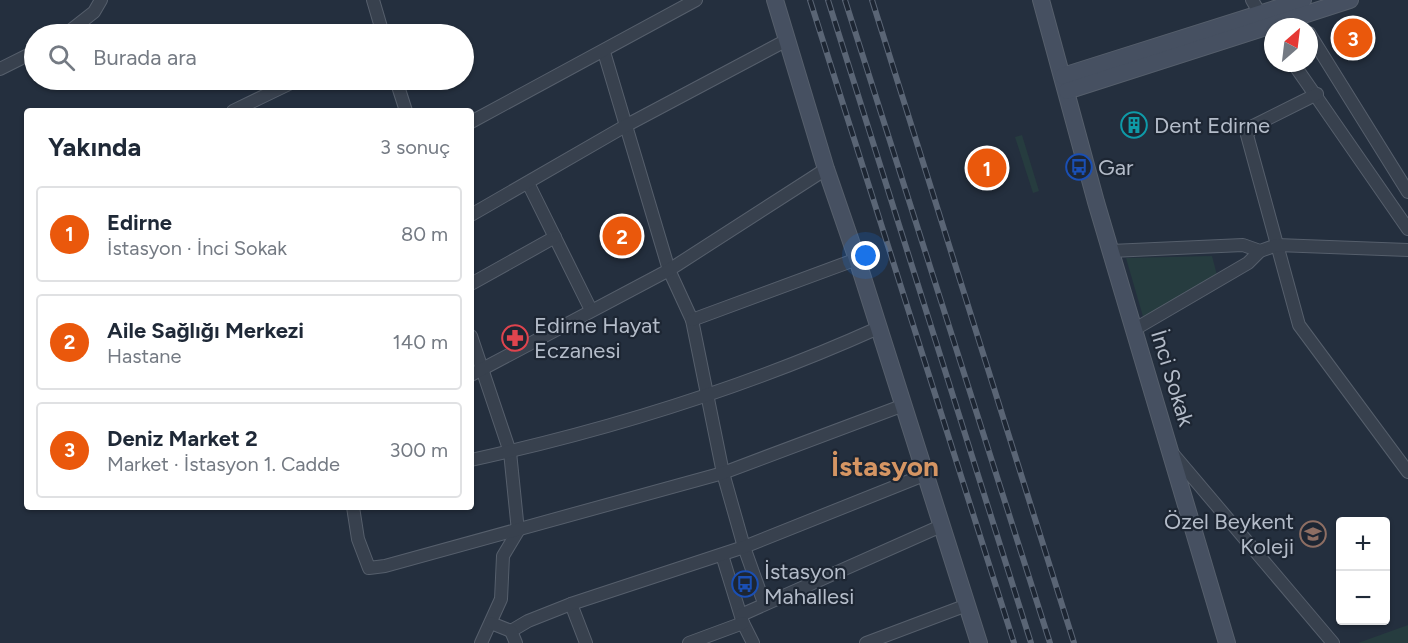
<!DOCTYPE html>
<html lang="tr">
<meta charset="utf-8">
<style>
:root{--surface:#fff;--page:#f6f6f7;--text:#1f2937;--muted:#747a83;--line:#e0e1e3;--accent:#ea580c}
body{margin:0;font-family:Figtree,sans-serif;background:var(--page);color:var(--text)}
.controls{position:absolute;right:18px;bottom:18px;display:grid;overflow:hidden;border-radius:6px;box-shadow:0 2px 4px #0004}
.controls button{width:54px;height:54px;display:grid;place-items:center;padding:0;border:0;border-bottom:2px solid var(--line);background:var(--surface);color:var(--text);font:30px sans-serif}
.compass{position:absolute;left:1264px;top:18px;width:54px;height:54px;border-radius:50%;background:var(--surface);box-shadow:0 2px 4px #0004;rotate:28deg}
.you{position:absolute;left:866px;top:256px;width:21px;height:21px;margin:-15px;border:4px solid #fff;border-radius:50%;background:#1a73e8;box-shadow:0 0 0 9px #1a73e833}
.badge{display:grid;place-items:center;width:39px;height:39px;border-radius:50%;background:var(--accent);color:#fff;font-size:20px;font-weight:700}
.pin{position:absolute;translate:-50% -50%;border:3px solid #fff;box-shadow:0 2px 6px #0006}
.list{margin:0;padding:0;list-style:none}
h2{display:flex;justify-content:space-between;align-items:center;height:78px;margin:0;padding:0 24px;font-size:26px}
h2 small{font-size:20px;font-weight:400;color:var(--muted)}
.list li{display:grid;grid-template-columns:39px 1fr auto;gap:18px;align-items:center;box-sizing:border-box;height:96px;margin:0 12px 12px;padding:0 12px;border:2px solid var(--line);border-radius:6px}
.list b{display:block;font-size:22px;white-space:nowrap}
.list p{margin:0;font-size:20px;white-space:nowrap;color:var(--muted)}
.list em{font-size:20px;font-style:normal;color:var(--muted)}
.icon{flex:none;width:33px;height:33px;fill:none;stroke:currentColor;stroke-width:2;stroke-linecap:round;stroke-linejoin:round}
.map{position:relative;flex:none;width:1408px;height:643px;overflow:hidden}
.search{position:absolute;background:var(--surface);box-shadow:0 2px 4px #0004;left:24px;top:24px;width:450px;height:66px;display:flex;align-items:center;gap:15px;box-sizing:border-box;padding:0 21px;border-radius:33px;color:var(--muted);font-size:22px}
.panel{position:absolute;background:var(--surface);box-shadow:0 2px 4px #0004;left:24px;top:108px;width:450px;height:402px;border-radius:6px}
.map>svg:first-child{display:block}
.green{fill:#263c3f}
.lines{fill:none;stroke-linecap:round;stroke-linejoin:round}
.street-casing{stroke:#565f6c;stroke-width:14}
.secondary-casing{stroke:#565f6c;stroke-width:18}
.street{stroke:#38414e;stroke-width:12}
.secondary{stroke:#465061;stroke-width:16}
.rail-casing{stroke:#5a6575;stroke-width:6}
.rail{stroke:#1d2633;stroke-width:4;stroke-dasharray:11;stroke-linecap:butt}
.labels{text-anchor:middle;stroke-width:4.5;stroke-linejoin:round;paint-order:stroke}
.poi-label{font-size:22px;fill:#b4bcc9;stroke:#1d2633;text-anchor:start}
.street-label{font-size:22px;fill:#b4bcc9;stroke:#1d2633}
.district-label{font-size:28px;font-weight:bold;fill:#d59563;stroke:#1d2633}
</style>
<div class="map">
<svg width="1408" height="643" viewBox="0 0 1408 643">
<rect width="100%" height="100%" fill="#242f3e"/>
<g class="green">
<polygon points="1022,135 1039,191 1033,193 1015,137"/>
<polygon points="1212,256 1218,279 1144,320 1126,258"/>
<polygon points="1408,625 1408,643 1358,643"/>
</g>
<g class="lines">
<g class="street-casing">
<g id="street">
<polyline points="373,0 383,34"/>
<polyline points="1252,0 1273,36"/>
<polyline points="1309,33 1408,192"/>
<polyline points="66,34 94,12 101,0"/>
<polyline points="604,52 669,270 692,320 723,473 744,547 764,603"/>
<polyline points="1293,63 1408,229"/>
<polyline points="0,69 34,52"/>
<polyline points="396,80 406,111"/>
<polyline points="1317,94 1253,126 1247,135 1299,325 1408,472"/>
<polyline points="233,111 297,80"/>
<polyline points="471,122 696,0"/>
<polyline points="528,183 591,310"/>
<polyline points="471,215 627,125 787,40"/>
<polyline points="1111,251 1243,245 1260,251 1277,245 1408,250"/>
<polyline points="471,284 555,237"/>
<polyline points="692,320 857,259"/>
<polyline points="1135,329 1248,263 1260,251"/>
<polyline points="471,336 510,452 518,531 503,556 501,599 481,643"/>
<polyline points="471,375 669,270 826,169"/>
<polyline points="1173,454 1333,643"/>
<path d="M471,460C609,430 749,386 878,328"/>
<polyline points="353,507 358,539 369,568 385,566 723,473 904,405"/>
<polyline points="722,555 743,623 753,643"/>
<polyline points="571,604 586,643"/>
<polyline points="741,615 941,526"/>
<polyline points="491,623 511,631 528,621 571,604 744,547 924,475"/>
<polyline points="511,631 516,643"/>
<polyline points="689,643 743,623"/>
<polyline points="866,643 967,605"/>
</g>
</g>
<g class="secondary-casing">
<g id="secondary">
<polyline points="775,0 826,169 857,259 979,643"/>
<polyline points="1041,0 1096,202 1227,643"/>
<polyline points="1063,76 1303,0"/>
<polyline points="1067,91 1350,0"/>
</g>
</g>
<use href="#street" class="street"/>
<use href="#secondary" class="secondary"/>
<g class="rail-casing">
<g id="rail">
<polyline points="810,0 1014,643"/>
<polyline points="828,0 1031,643"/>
<polyline points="845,0 1050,643"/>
<polyline points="872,0 1074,643"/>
</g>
</g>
<use href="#rail" class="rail"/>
</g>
<defs>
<g id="building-ring" transform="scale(1.35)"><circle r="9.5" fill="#1d2633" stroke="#0f9aa8" stroke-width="1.5"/><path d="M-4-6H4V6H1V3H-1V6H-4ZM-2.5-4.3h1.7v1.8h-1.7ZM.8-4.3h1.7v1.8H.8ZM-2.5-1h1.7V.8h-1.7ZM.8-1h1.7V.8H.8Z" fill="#0f9aa8"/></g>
<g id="bus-ring" transform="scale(1.35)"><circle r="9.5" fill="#1d2633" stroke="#1a4fb4" stroke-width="1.5"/><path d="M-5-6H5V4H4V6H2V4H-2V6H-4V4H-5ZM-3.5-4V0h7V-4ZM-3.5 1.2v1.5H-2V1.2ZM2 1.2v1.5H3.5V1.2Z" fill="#1a4fb4"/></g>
<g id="pharmacy-ring" transform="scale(1.35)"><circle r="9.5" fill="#1d2633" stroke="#e0444e" stroke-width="1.5"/><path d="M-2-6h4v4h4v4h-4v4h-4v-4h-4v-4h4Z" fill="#e0444e"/></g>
<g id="school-ring" transform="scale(1.35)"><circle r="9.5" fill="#1d2633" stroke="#8d6e63" stroke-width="1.5"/><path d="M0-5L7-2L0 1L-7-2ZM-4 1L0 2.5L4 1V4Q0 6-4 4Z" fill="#8d6e63"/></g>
</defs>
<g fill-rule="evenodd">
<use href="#building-ring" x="1134" y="125"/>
<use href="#bus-ring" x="1079" y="167"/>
<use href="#pharmacy-ring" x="515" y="338"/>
<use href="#school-ring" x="1313" y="534"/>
<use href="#bus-ring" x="745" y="584"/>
</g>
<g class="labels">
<g class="poi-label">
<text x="1154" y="133">Dent Edirne</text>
<text x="1098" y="175">Gar</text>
<text x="534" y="333">Edirne Hayat<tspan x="534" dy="25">Eczanesi</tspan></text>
<text x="1294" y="529" text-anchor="end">Özel Beykent<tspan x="1294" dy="25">Koleji</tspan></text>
<text x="764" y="579">İstasyon<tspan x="764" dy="25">Mahallesi</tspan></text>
</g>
<g class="street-label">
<text transform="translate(1173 378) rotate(73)" y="8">İnci Sokak</text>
</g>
<g class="district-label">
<text x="885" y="476">İstasyon</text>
</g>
</g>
</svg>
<div class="controls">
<button>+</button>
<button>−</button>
</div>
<svg class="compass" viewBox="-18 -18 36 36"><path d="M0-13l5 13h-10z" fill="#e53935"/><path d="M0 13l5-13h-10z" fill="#747a83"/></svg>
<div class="you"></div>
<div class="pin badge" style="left:987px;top:168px">1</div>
<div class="pin badge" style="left:622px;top:236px">2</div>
<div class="pin badge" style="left:1353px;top:38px">3</div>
<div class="search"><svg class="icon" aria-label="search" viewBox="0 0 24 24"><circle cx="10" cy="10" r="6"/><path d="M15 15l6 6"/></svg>Burada ara</div>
<section class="panel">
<h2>Yakında<small>3 sonuç</small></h2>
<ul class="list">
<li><span class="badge">1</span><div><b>Edirne</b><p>İstasyon · İnci Sokak</p></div><em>80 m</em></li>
<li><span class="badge">2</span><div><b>Aile Sağlığı Merkezi</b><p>Hastane</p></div><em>140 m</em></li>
<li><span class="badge">3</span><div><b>Deniz Market 2</b><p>Market · İstasyon 1. Cadde</p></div><em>300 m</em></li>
</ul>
</section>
</div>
